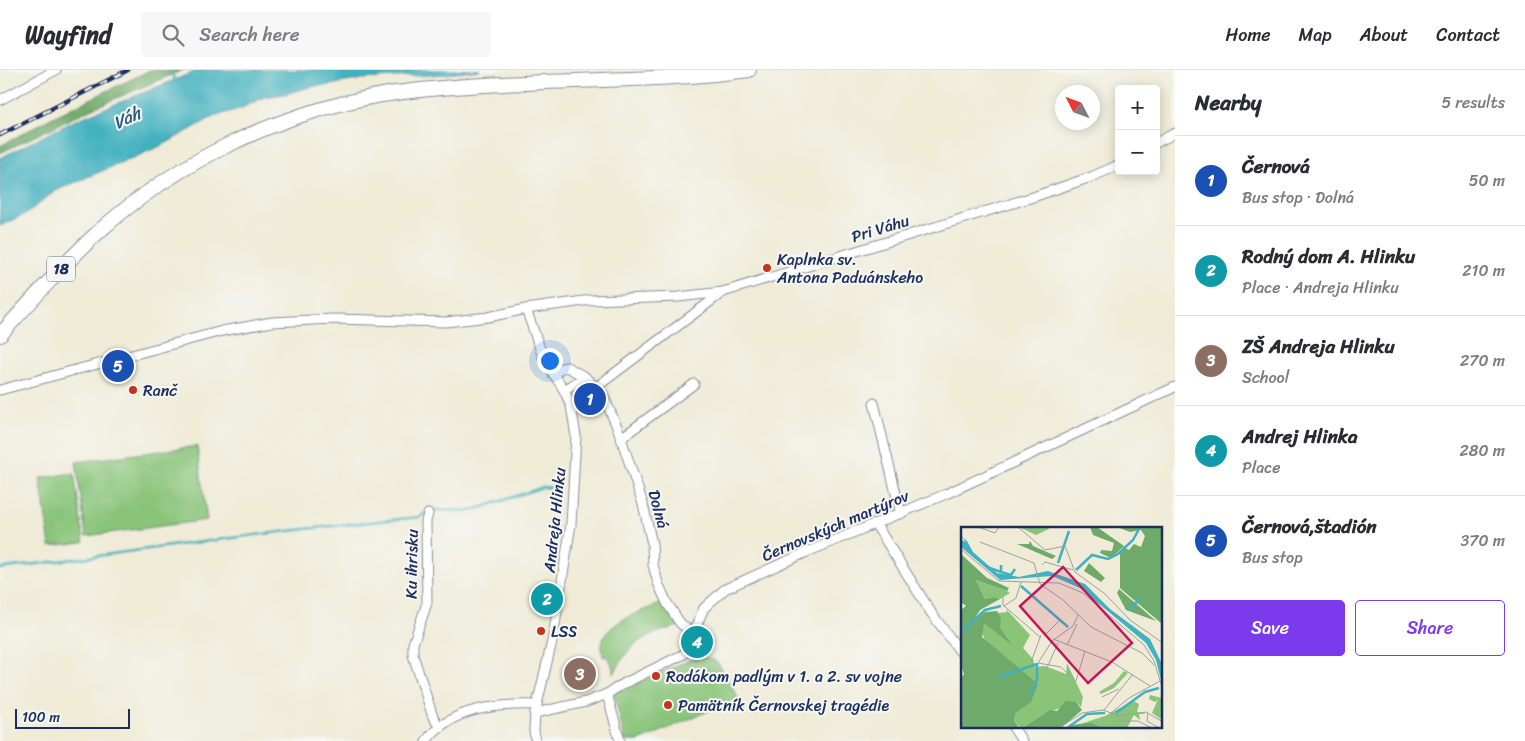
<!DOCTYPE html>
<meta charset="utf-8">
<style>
:root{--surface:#fff;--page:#f7f7f7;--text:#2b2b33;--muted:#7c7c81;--line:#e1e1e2;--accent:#7c3aed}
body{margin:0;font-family:Sriracha,sans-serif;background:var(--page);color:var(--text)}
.controls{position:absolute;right:15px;top:15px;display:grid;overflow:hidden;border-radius:5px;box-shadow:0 2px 12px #0003}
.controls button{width:45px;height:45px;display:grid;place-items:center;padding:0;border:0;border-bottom:1px solid var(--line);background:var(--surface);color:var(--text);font:25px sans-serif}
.compass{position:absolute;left:1055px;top:15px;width:45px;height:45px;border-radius:50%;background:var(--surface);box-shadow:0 2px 12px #0003;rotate:312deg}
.scale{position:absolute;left:15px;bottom:12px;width:115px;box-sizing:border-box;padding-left:5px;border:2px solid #1b2f5e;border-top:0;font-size:14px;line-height:18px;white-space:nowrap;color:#1b2f5e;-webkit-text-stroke:4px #f6f6f2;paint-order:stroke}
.you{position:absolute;left:549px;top:290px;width:18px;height:18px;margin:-12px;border:4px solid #fff;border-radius:50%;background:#1a73e8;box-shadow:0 0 0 8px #1a73e833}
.badge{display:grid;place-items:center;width:32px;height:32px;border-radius:50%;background:var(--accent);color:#fff;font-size:16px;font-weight:700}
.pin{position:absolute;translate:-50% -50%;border:2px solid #fff;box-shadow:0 1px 5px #0006}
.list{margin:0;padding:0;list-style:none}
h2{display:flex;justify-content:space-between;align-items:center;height:65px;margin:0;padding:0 20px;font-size:21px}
h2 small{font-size:16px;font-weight:400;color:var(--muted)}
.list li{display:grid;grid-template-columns:32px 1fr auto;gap:15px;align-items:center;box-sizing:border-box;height:90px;padding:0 20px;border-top:1px solid var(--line)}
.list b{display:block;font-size:19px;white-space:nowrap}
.list p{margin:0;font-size:16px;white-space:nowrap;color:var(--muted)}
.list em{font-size:16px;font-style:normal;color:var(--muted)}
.actions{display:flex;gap:10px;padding:15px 20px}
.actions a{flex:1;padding:11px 0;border:1px solid var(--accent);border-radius:5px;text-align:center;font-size:18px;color:var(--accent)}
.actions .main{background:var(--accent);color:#fff}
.icon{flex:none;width:28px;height:28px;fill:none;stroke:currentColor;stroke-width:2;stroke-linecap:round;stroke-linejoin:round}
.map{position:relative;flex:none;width:1175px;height:671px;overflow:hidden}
header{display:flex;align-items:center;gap:30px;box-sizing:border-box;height:70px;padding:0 25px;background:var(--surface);border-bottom:1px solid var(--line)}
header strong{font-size:24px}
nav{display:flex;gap:28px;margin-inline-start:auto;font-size:18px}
.search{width:350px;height:45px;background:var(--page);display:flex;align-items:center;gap:12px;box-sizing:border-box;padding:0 18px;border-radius:5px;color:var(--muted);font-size:19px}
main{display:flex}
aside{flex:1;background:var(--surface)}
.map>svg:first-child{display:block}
.green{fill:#89c479;stroke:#527a6c}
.forest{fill:#6eaa69;stroke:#446c64}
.water{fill:#42b1bf;stroke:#2e708e}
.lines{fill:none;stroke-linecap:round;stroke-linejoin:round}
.stream{stroke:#42b1bf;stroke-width:2.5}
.minor-casing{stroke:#858d9a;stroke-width:11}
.primary-casing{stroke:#858d9a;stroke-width:16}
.minor{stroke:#fff;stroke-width:9}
.primary{stroke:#fff;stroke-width:14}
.rail-casing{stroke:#1b2f5e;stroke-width:4.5}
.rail{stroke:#f6f6f2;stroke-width:2.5;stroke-dasharray:8;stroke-linecap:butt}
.poi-dot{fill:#c8321e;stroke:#f6f6f2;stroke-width:2}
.labels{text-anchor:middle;stroke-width:4;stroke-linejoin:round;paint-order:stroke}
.shield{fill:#f6f6f2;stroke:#5d6b8a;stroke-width:1}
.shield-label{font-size:15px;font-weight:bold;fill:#1b2f5e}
.street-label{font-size:16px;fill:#1b2f5e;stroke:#f6f6f2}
.poi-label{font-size:16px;fill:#1b2f5e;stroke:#f6f6f2;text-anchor:start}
.water-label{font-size:18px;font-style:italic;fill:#295c80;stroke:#f6f6f2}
.inset-river{fill:none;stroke:#42b1bf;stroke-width:2.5}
.inset-road{fill:none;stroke:#9aa0a6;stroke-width:1}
.view{fill:#c2185b;fill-opacity:0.15;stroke:#c2185b;stroke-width:2.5}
.inset-edge{fill:none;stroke:#1b2f5e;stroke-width:2.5}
</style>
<header>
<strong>Wayfind</strong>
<div class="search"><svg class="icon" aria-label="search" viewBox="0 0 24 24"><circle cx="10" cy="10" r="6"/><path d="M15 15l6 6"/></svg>Search here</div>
<nav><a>Home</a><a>Map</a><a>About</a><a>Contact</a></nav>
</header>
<main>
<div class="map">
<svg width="1175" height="671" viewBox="0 0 1175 671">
<rect width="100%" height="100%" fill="#f6f6f2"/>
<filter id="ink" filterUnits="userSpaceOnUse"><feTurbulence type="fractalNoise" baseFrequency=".02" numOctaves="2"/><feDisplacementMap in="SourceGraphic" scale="10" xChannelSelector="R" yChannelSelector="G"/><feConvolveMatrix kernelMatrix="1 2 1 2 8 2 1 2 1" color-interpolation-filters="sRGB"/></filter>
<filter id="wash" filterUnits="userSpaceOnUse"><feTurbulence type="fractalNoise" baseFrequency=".0096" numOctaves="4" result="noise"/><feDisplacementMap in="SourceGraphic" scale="20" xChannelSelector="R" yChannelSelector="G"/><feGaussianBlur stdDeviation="1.12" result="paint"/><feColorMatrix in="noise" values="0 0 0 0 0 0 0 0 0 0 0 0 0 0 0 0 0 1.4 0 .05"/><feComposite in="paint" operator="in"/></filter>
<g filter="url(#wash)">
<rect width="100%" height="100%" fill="#efebd6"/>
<g class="green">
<polygon points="197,376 207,450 86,466 76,392"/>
<polygon points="74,403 84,472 50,476 40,408"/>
<path d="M663,533L679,556C644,566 631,570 614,604L611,592L607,586L603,587C602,580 601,573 604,567C613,550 646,539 663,533Z"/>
<polygon points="703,587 712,589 718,593 738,628 639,671 625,671 614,623 692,589"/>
</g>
<polygon class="forest" points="150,0 183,0 91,39 0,83 0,76 51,48"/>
<polygon class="water" points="199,0 480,0 447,4 362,9 330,15 314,16 285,24 264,27 242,38 213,47 163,75 55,121 27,143 0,156 0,88 76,50"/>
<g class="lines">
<g class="stream">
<polyline points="170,0 176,12"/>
<path d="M0,499C140,480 280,460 420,447L425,443L434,440L471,441L543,417L553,418L555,422"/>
</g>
</g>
</g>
<g filter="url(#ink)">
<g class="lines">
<g class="minor-casing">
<g id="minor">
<polyline points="0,30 56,0"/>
<polyline points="1156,73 1175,63"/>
<polyline points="526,239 543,287 564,320 571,336 576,366 571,454 553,567 535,643 534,661 536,671"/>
<polyline points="553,304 562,298 567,297 585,307"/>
<polyline points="0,320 222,261 272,252 333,249 446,252 488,247 526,239 591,230 678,227 723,222 1033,127 1091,107 1119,95"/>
<polyline points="564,320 585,307 603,325 618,359 643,434 652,474 653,495 658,513 667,533 680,553 693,564"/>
<polyline points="874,333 901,444"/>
<polyline points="571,336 723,222"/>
<polyline points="621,368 694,314"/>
<polyline points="428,444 426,451 427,533 413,574 413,585 433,647 440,657"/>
<polyline points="876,455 932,544 962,584"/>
<polyline points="607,624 620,671"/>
<polyline points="535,643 586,632 607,624 623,614 684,584 704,538 725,519 807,482 946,424 1175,317"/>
<polyline points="1013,657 1022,671"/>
<path d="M426,671C451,637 499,634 537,635"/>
</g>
</g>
<g class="primary-casing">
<path id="primary" d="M0,265C34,228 67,190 104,157C179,91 274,46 371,27C414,19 460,16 504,14C585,9 668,11 749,0"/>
</g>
<use href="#minor" class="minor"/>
<use href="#primary" class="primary"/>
<g class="rail-casing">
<polyline id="rail" points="0,65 128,0"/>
</g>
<use href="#rail" class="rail"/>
</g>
</g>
<g class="poi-dot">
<circle cx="767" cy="198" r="5"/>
<circle cx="133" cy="320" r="5"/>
<circle cx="541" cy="561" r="5"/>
<circle cx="656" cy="606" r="5"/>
<circle cx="668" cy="635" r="5"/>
</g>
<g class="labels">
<rect class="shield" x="47" y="186.5" width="28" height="25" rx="4"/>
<g class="shield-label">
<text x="61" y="204">18</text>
</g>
<g class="street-label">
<text transform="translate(880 158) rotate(-17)" y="6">Pri Váhu</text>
<text transform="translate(659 439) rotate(75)" y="6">Dolná</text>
<text transform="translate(554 450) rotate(-84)" y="6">Andreja Hlinku</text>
<text transform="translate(835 455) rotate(-23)" y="6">Černovských martýrov</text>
<text transform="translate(411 494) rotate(-89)" y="6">Ku ihrisku</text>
</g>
<g class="poi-label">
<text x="777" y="195">Kaplnka sv.<tspan x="777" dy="18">Antona Paduánskeho</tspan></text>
<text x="143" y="326">Ranč</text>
<text x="551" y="567">LSS</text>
<text x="666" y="612">Rodákom padlým v 1. a 2. sv vojne</text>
<text x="678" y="641">Pamätník Černovskej tragédie</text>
</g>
<g class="water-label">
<text transform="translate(127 48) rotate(-26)" y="6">Váh</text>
</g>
</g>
<g transform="translate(961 457)">
<rect width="201" height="201" fill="#efebd6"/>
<path d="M58,0H87L88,2L75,8ZM15,53L46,64L49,66L39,72L33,70L24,72ZM45,82L69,108L62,121L72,132L74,140L84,139L105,147L106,136L122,170L120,180L115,175L83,187L63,200H59L53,194L55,186L62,181L67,149L26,117L20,104L23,96L47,112L39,100L37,86L46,85ZM163,144L167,146L153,161L140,167L138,165L153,156ZM189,168L201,171V193L191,186L197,172L194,175L188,172ZM172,174L178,177L176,185L186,187H178L179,193L173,188L166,201H142L130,195L122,196L144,189Z" fill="#89c479"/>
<path d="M129,0H136L163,19L150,31L139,26L140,23L151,24L153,16L132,8ZM156,0H201V97L159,61V27L162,20L168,23L173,17L180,20L184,9L180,3L169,5ZM69,14L72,19L95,29L91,32L56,17H68ZM0,27L26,51L48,61L46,64L15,53L24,72L33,70L39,72L19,83L10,97L24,85L36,84L40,91L39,100L51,118L23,96L21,110L77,157L70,175L55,186L53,194L58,200H63L89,183L96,184L105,174L115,175L121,183L100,201H0V151L3,147L0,139V83L5,79L0,75ZM128,36L144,51L140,55L123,44ZM158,62L195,94L165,83L156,66ZM130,195L142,201H106L112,198Z" fill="#6eaa69"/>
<path d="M0,9L6,14L12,25L36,46L58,50L87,44L124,57L149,82L189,112L201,137V157L195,133L185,116L119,61L91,49L39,53L0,20V13L5,15Z" fill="#42b1bf"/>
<path class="inset-river" d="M97,36L108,4M26,40L40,45V38M115,43L131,28L147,32L157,27L172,13L179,0M40,45L50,48L54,42M60,59L107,100M168,83L180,71M0,105L24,83L40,79M37,150L76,137M69,168L76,153V136M155,186L184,165L198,161M106,201L126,187L144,186"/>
<path class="inset-road" d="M17,0L34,6L38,0M57,0L84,23L104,19L114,45L144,67L169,93L202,116M19,15L73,36L79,57L102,73L130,100L181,126L193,138M0,22L38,54L98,56L122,66L183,118L193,134L202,163M81,38L84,35L112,43M42,70V78L79,110M43,79L55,71L60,55M85,107L98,94M92,112L151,135L189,159M106,118L116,97M70,135L80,108M85,143L97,116M115,154L124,124M115,155L100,140L77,136L91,114L112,99L117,88M141,170L158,162M143,183L172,147M150,186L168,171L199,154M187,186L186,194L198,201M155,194H177L191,201M98,201L121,186L142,183L158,189L185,185L202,195"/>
<path class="view" d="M102,40L171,116L127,156L59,79Z"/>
<rect width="201" height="201" class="inset-edge"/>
</g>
</svg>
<div class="controls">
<button>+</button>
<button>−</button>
</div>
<svg class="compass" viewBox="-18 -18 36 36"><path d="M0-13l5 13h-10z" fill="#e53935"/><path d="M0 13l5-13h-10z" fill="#7c7c81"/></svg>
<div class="scale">100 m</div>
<div class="you"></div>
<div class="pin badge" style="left:590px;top:329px;background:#1a4fb4">1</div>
<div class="pin badge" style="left:547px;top:529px;background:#0f9aa8">2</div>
<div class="pin badge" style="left:580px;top:604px;background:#8d6e63">3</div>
<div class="pin badge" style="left:697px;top:572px;background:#0f9aa8">4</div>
<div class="pin badge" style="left:118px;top:296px;background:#1a4fb4">5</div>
</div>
<aside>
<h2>Nearby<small>5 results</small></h2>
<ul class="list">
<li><span class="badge" style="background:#1a4fb4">1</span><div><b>Černová</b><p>Bus stop · Dolná</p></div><em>50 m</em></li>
<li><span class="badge" style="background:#0f9aa8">2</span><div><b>Rodný dom A. Hlinku</b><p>Place · Andreja Hlinku</p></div><em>210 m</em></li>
<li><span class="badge" style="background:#8d6e63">3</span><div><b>ZŠ Andreja Hlinku</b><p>School</p></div><em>270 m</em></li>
<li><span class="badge" style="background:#0f9aa8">4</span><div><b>Andrej Hlinka</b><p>Place</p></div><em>280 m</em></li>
<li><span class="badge" style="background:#1a4fb4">5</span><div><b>Černová,štadión</b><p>Bus stop</p></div><em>370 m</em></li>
</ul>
<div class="actions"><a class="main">Save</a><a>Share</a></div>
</aside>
</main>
